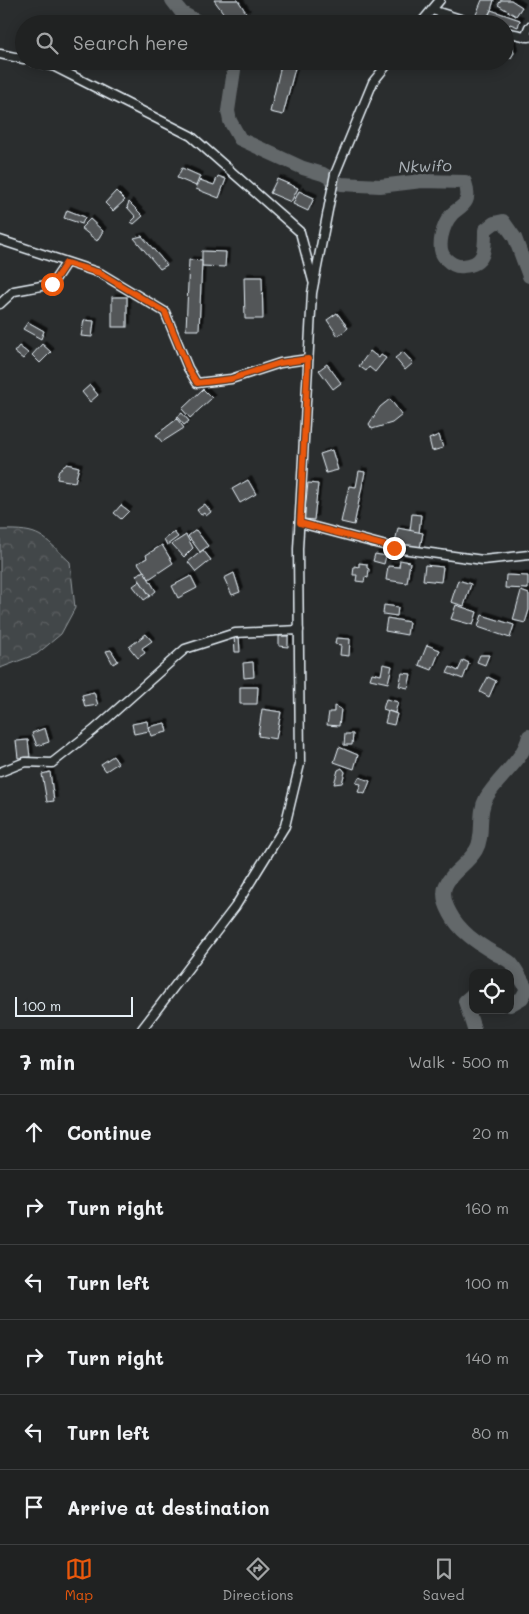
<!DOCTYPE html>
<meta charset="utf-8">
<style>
:root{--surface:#202222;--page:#282a2a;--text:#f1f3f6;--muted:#a2a4a5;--line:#3d3f40;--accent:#ea580c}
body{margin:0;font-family:Mali,sans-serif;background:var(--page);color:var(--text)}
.controls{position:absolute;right:15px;bottom:15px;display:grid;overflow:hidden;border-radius:10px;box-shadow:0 2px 12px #0003}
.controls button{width:45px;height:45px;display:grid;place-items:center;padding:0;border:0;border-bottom:1px solid var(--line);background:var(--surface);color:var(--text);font:25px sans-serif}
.scale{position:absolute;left:15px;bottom:12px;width:118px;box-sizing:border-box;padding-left:5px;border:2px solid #e8f1f8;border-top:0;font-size:14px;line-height:18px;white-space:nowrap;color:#e8f1f8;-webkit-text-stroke:4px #2a2d2e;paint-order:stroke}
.stop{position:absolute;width:15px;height:15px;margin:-11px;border:4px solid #ea580c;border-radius:50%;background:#fff}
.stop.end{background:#ea580c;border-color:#fff;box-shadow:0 1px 5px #0008}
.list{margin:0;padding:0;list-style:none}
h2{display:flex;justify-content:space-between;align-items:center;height:65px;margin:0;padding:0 20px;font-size:21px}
h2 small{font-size:16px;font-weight:400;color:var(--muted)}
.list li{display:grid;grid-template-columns:32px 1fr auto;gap:15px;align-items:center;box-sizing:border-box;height:75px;padding:0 20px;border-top:1px solid var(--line)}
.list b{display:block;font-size:19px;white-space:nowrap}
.list em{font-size:16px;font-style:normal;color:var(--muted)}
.icon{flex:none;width:28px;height:28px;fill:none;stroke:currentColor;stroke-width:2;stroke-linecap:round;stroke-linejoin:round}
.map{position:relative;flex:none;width:529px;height:1029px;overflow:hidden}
.search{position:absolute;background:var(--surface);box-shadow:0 2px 12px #0003;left:15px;right:15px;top:15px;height:55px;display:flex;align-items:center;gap:12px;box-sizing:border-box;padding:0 18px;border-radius:28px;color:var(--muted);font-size:19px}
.sheet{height:515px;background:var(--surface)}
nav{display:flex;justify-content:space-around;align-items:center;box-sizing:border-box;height:70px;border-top:1px solid var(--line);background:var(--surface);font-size:14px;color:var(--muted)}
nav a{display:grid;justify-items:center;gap:2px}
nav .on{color:var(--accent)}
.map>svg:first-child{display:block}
.forest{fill:url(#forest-crowns);stroke:#959ca0}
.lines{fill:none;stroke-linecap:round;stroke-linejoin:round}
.river{stroke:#63686b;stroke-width:14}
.building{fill:#535759;stroke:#e8f1f8;filter:url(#shadow)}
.minor-casing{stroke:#e8f1f8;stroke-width:11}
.minor{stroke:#2a2d2e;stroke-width:8}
.route{stroke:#ea580c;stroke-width:6}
.labels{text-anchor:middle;stroke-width:4.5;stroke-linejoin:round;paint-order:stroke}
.water-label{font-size:16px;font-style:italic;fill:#acb3b9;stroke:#2a2d2e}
</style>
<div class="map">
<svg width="529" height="1029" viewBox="0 0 529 1029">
<defs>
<pattern id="forest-crowns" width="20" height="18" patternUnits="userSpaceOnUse" patternTransform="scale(1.25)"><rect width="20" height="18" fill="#424648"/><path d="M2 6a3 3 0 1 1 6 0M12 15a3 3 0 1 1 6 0" fill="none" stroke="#5d6163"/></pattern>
<filter id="shadow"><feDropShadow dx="3.5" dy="-3.5" stdDeviation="0" flood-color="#0009"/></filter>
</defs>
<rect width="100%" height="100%" fill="#2a2d2e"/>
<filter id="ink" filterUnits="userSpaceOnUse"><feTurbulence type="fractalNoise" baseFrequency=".02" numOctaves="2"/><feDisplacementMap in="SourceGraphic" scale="10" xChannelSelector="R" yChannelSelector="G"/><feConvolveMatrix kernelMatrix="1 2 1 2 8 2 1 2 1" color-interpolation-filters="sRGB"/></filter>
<g filter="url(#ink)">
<path class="forest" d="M0,530C42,529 41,535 70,562L75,608L61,634L37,654L0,668Z"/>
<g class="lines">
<g class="river">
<polyline points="172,0 182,13 202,24"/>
<path d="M233,61L234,70L228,111L230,121L240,139L303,168L323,174L341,184L380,186L422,181L465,182C467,188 469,195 466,201C464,206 456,210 452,214C443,224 435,249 446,259C451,264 456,267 463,266C486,265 485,248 485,230L494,223L503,221L515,238L529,276"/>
<polyline points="473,994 465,1001 474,1029"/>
<path d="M510,1005L522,998L527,989C522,981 517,970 511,963C507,959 499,956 494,953C477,943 459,931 450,913C431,879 462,873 476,850C485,835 477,814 486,798C499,776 523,761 529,736"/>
</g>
</g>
<g class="building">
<polygon points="214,0 238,0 247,14 238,16 230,22"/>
<polygon points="482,0 494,0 491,10 485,21 475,17"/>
<polygon points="501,0 511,0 522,7 516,16 498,5"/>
<polygon points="491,10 520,20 518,27 510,24 508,28 505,27 505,24 487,20"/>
<polygon points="505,40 512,42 514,53 511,58 505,58"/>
<polygon points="281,65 295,68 283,115 270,112"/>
<polygon points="182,168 200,176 196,186 177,178"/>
<polygon points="218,176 226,179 219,198 196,189 200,180 214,185"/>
<polygon points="277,179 298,188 291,202 270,193"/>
<polygon points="116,191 125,200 113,211 105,203"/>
<polygon points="299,191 314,198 308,211 293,204"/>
<polygon points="129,202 143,216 134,224 131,222 136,217 127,207"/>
<polygon points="67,210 85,217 82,224 64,218"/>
<polygon points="90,219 103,231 97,241 81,228"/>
<polygon points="142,236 167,265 160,269 134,238"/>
<polygon points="202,251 226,252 225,267 202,266"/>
<polygon points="189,260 202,261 199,330 186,330"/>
<polygon points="244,277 262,277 263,319 245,319"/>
<rect x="112" y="297" width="15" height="30"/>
<polygon points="337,313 348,328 338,336 327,320"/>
<polygon points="84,320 94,321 92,337 81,336"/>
<polygon points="28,322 44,331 41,339 23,329"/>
<polygon points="42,344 51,352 40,363 32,355"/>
<polygon points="19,346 28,353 23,359 14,352"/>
<polygon points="370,351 379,358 381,355 386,358 375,372 369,367 366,371 359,366"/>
<polygon points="403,352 413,363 405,370 395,358"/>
<polygon points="327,364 341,383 333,389 319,370"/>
<polygon points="90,385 98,395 90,402 82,392"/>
<polygon points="203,389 212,398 190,418 182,409"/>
<polygon points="390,399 402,415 392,423 372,429 369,424 380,407"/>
<polygon points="182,413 189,421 184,425 177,417"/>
<polygon points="177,419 184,428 162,442 156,435"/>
<polygon points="439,435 443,448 432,451 429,439"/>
<polygon points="332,450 338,470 326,473 320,454"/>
<polygon points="67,464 79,467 75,482 57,479 59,470"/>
<polygon points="359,471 365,472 354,525 341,522 349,486 356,487"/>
<polygon points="248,480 256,494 240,503 232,489"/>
<polygon points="308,483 318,484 314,520 304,519"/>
<polygon points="205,504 211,512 206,516 204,513 201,515 197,510"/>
<polygon points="121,505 129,511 121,519 114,513"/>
<polygon points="412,514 421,515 419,533 410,531"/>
<polygon points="398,528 423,533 420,548 395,543"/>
<polygon points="196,530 208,546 200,552 188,536"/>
<polygon points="174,532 178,537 167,545 164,539"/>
<polygon points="186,535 193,548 184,557 172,544"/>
<polygon points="162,545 173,563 149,579 138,563 147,558 146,555"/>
<polygon points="203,550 211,560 196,572 188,562"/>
<polygon points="375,554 386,556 384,564 373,561"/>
<polygon points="400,560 410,562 407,583 386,580 388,566 399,567"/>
<polygon points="359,563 367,564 367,568 369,569 368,578 365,577 364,582 356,581 357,575 353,575 354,566 359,567"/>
<polygon points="425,565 443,567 441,582 423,580"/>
<polygon points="144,571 156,591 150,596 136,575"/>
<polygon points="234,573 240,592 232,595 224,578"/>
<polygon points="506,575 528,576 528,589 505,588"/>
<polygon points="191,576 197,588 178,598 172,586"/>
<polygon points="458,580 471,584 464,606 451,602"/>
<polygon points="140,581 150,596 144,600 133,586"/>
<polygon points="521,591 529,594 529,610 525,623 513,620"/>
<polygon points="384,605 398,607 397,616 383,614"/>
<polygon points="456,605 477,612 473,625 451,619"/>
<polygon points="482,615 514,625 510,638 478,627"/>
<polygon points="387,618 409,622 407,635 385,631"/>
<polygon points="146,634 152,641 142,648 145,653 138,658 129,647"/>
<polygon points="239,635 240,652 235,652 234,636"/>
<polygon points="279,636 288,636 288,647 279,646"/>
<polygon points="336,638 350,639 349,656 340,655 341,645 335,644"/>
<polygon points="427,645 440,650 432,670 419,665"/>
<polygon points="111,650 118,661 113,664 106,651"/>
<polygon points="480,655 489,655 485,665 477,662"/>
<polygon points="463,660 469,663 463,679 447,673 450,667 458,671"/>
<polygon points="253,662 254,677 244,678 243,663"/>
<polygon points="383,664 392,666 388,683 370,679 372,673 381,675"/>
<polygon points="402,673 411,674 408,688 399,686"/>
<polygon points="488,677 496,681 489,697 480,692"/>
<polygon points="240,687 258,687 257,704 240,704"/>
<polygon points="94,692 98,705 85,707 82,695"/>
<polygon points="386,699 398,702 395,713 383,709"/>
<polygon points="334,706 341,709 339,726 327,725 329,712 334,712"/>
<polygon points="262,709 281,712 276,739 258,736"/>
<polygon points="388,711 397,714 394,725 385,723"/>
<polygon points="147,721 149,731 134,734 132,724"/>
<polygon points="165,723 167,732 151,736 148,727"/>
<polygon points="45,728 49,742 37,746 32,733"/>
<polygon points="345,734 353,734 352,745 344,745"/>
<polygon points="28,740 30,757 18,758 16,741"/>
<polygon points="339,747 358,755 354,769 334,762"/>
<polygon points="113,756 118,763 106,771 101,764"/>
<polygon points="342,768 345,772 342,783 334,784 338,770"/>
<polygon points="50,772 54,801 47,802 42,774"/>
<polygon points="359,777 370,781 365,794 358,792 361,784 356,783"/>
</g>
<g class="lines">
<g class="minor-casing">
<g id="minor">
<polyline points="432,10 476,24"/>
<polyline points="420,24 440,0"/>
<polyline points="505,32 529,37"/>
<polyline points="525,37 529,27"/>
<polyline points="0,54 24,59"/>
<polyline points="32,61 55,67 191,136 300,232 313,281"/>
<polyline points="0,240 100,273 165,312 188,368 197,383 231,379 280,363 308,359"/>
<polyline points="0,304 14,291 52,284 66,263"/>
<polyline points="300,523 394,548 483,560 529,555"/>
<polyline points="0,772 25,762 52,763 94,730 185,649 235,633 299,630"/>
<polyline points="142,1029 235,907 285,826 300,764 298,549 312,293 335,174 373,82 390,61"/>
</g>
</g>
<use href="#minor" class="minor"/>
</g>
</g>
<g class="lines" filter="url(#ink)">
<polyline class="route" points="52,284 66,263 100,273 165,312 188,368 197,383 231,379 280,363 308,359 300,523 394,548"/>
</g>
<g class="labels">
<g class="water-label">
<text transform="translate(425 166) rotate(-2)" y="6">Nkwifo</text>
</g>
</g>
</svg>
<div class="controls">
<button><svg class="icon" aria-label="locate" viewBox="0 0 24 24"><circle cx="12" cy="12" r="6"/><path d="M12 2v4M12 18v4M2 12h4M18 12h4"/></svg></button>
</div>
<div class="scale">100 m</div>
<div class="stop" style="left:52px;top:284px"></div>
<div class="stop end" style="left:394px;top:548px"></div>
<div class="search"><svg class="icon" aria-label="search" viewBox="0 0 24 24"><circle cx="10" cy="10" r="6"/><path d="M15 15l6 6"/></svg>Search here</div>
</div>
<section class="sheet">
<h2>7 min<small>Walk · 500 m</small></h2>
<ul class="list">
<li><svg class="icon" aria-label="ahead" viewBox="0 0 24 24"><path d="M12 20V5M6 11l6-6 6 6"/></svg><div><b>Continue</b></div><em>20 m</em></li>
<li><svg class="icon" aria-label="right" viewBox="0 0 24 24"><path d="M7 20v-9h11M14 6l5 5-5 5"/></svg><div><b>Turn right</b></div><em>160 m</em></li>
<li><svg class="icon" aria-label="left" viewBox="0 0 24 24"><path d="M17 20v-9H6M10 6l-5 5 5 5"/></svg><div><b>Turn left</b></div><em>100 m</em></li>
<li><svg class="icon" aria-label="right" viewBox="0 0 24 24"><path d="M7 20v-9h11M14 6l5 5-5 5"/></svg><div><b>Turn right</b></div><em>140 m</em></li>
<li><svg class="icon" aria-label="left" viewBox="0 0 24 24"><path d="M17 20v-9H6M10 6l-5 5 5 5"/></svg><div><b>Turn left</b></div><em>80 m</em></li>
<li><svg class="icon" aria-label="arrive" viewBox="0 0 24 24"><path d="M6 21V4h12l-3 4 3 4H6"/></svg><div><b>Arrive at destination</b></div></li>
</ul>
</section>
<nav>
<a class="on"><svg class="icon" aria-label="map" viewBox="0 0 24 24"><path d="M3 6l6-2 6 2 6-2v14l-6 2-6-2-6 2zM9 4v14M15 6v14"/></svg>Map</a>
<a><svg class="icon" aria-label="directions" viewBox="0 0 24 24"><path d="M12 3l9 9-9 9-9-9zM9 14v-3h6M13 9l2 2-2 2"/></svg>Directions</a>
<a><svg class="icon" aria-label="saved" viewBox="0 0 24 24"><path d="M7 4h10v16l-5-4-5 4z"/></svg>Saved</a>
</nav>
